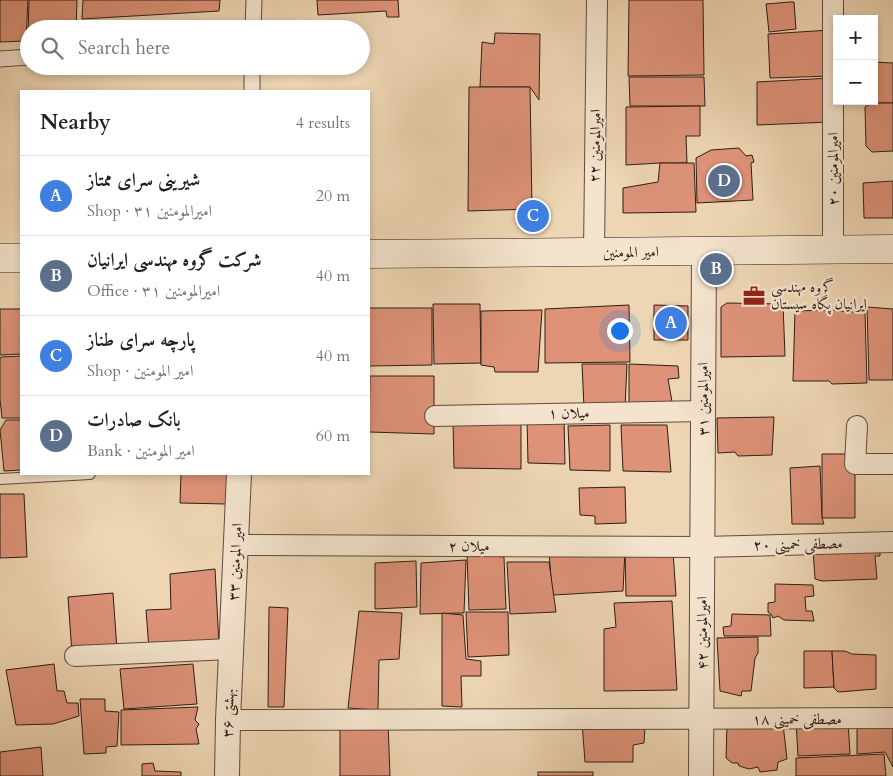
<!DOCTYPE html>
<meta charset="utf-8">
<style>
:root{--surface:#fff;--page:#f6f6f6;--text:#202124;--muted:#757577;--line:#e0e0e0;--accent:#7c3aed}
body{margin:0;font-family:Cardo,Amiri,serif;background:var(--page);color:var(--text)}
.controls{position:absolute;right:15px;top:15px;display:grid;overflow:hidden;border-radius:0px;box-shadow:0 2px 8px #0003}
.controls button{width:45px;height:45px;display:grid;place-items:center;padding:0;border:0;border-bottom:1px solid var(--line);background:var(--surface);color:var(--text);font:25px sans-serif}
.you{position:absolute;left:619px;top:330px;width:18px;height:18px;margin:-12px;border:4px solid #fff;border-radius:50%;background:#1a73e8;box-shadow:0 0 0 8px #1a73e833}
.badge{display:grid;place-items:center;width:32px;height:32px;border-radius:50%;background:var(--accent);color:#fff;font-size:16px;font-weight:700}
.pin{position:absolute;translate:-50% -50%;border:2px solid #fff;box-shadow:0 1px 5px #0006}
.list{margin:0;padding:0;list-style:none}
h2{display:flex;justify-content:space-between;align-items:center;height:65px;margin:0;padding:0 20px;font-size:21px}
h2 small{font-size:16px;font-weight:400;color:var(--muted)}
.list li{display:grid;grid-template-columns:32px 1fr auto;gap:15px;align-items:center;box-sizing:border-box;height:80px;padding:0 20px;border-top:1px solid var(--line)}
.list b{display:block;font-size:19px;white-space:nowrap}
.list p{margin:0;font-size:16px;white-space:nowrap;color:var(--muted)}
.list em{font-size:16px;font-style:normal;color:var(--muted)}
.icon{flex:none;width:28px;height:28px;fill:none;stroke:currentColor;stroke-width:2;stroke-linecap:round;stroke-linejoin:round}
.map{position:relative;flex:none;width:893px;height:776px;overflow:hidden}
.search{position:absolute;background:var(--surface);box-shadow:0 2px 8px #0003;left:20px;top:20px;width:350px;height:55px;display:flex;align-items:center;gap:12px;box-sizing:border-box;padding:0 18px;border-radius:28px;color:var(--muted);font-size:19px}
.panel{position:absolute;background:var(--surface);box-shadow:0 2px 8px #0003;left:20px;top:90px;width:350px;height:385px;border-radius:0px}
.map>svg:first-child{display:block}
.building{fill:#de9379;stroke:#301c16}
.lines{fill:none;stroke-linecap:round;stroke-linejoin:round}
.service-casing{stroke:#604a3e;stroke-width:12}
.pedestrian-casing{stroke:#604a3e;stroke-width:17}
.minor-casing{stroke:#604a3e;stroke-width:22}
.tertiary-casing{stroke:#604a3e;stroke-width:26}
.secondary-casing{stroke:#301c16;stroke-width:29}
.service{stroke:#f4e4ce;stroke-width:10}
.pedestrian{stroke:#f4e4ce;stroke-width:15}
.minor{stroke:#f4e4ce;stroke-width:20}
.tertiary{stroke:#f4e4ce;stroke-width:24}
.secondary{stroke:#f4e4ce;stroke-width:28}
.labels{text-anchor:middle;stroke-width:4.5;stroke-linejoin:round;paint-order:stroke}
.street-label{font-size:15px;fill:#301c16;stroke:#f4e4ce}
.poi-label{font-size:15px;fill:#301c16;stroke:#f4e4ce;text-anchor:start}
</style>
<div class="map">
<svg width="893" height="776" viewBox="0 0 893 776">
<rect width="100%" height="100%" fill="#eed6b4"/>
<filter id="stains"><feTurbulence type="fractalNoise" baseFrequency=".004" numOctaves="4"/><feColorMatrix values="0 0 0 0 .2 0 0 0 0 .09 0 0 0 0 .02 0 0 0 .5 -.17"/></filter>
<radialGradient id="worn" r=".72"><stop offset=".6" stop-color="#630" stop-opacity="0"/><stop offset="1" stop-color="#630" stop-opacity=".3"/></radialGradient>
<g class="building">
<polygon points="0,0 28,0 26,41 0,42"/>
<polygon points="29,0 77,0 76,29 29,29 28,38"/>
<polygon points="83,0 220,0 219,11 82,19"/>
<polygon points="317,0 398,0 399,17 387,17 386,11 318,15"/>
<polygon points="629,0 703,0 704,75 628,76"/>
<polygon points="790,2 794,2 796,29 769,32 766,4"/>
<polygon points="830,30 831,76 770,78 768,34"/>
<polygon points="495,33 540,34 539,100 530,87 480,87 482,42 494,44"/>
<polygon points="874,62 893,63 893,103 871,103 871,101 874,101"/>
<polygon points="629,77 704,77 705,106 630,106"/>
<polygon points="831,78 831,122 757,125 757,82"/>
<polygon points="469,87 530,87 532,209 468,211"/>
<polygon points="871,103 893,103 893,151 872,152 866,146 865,107"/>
<polygon points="700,106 700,136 686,136 687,163 660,163 626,165 626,107"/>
<polygon points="739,148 746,156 752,155 754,162 751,163 753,200 697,203 696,158 711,150"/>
<polygon points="660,163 694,163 696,212 623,213 623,188 658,182"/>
<polygon points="893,181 893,218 864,218 863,183"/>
<polygon points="727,303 783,304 785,356 721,357 721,307"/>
<polygon points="433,304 480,304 481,363 434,364"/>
<polygon points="629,305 630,362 545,363 545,309"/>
<polygon points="654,305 688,306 688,340 654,340"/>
<polygon points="867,307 893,309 893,380 869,380"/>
<polygon points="369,308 432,308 432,365 369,366"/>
<polygon points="0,309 21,309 21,354 0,355"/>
<polygon points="542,310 538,372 495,372 494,367 481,365 481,311"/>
<polygon points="830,310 865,313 867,383 832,384 829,381 793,381 795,311"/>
<polygon points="21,356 21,418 2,418 0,399 0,359 1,357"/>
<polygon points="582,364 627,364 625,408 584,408"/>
<polygon points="629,364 678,366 679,378 668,379 673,407 629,410"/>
<polygon points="370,376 434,376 434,434 369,432"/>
<polygon points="774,417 772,455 738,456 735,452 718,453 717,418"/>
<polygon points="527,418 564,418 565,464 528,463"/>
<polygon points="6,420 21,420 21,470 4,471 0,430"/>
<polygon points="453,421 521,422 521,469 454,468"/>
<polygon points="610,425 610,471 570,470 568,426"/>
<polygon points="621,425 667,425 671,472 623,471"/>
<polygon points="822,454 853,454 855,466 855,518 822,518"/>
<polygon points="820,466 822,518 824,524 792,524 790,468"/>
<polygon points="181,474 227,474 227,504 180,503"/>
<polygon points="625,487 626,523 595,524 595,516 580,515 579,488"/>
<polygon points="0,494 24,494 27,557 0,558"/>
<polygon points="880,548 880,556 875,556 877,579 822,581 815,579 813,549"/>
<polygon points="625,550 623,591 554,595 552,591 549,552"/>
<polygon points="625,550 673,551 676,596 626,596"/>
<polygon points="467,554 504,557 506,609 469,610"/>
<polygon points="466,560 464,613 420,614 421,563"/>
<polygon points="416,561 417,607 375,609 375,563"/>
<polygon points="507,562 549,562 556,612 510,614"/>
<polygon points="215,569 219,645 149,649 146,610 171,609 170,574"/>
<polygon points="775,584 813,585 814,596 805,597 806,611 812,611 814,621 784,620 778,616 773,618 771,614 768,612 768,603 775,602"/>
<polygon points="113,593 117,650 72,654 68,597"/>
<polygon points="672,601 677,690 604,691 604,629 616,627 614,603"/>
<polygon points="269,607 288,608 284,707 268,707"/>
<polygon points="359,611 402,613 399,659 379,660 378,710 348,708"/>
<polygon points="466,612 508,612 509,655 468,657"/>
<polygon points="442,613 463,615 466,659 481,661 481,676 461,676 462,707 442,706"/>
<polygon points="732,614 770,615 771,636 724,636 723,627 731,626"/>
<polygon points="758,637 758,653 755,658 751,691 742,691 741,696 720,691 717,638"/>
<polygon points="804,651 832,651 834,687 804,688"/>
<polygon points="832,651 845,651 852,654 876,655 876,689 838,692 834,688"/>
<polygon points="54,664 57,691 64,691 67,703 78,703 79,716 53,724 16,725 6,670"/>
<polygon points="193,664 197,704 124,709 120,669"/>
<polygon points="80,699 105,699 105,711 119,712 117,746 106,747 106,753 84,754"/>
<polygon points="198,707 195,720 199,724 196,729 199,744 121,745 121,710"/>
<polygon points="796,721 848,721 850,754 798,756"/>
<polygon points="340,722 388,722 390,776 340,776"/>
<polygon points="582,722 645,725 644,743 633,745 633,762 585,762"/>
<polygon points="857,722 893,723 893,767 885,752 857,754"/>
<polygon points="783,724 787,759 778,762 777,770 760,772 758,767 749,769 739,766 738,763 732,763 726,758 727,726"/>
<polygon points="41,747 43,776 0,776 0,752"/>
<polygon points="884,754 886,776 796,776 796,758"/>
<polygon points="153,763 155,771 181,772 181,776 142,776 142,764"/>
<rect x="538" y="772" width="55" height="4"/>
</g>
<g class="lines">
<g class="service-casing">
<polyline id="service" points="0,479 90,474"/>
</g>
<g class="pedestrian-casing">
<g id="pedestrian">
<polyline points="253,29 254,0"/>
<polyline points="0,59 29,57"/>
<polyline points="252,91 252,66"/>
</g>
</g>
<g class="minor-casing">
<g id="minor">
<polyline points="833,250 833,0"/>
<polyline points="594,252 597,0"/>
<polyline points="435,416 703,411"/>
<polyline points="857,426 855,464 893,464"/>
<polyline points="236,545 703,547 893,542"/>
<polyline points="75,656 231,649"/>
<polyline points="228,720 893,718"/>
</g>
</g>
<g class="tertiary-casing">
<g id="tertiary">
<polyline points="227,776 228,720 239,474"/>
<polyline points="701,776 704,251"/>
</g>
</g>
<g class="secondary-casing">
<g id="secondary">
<polyline points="369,254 893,249"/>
<polyline points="0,258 21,258"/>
</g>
</g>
<use href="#service" class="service"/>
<use href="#pedestrian" class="pedestrian"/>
<use href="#minor" class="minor"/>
<use href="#tertiary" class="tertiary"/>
<use href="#secondary" class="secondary"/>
</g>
<defs>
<g id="office-bare" transform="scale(1.725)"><path d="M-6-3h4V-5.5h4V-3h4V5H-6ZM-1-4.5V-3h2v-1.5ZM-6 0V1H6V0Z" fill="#8f2418" stroke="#f4e4ce" stroke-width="2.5" paint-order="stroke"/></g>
</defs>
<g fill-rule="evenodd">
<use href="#office-bare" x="754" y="296"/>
</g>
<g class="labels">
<g class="street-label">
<text transform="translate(595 146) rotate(-89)" y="5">امیرالمومنین ۲۲</text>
<text transform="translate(833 169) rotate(-90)" y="5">امیرالمومنین ۲۰</text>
<text transform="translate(631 252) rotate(-1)" y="5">امیر المومنین</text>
<text transform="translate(703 399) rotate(-90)" y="5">امیرالمومنین ۳۱</text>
<text transform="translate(569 413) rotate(-1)" y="5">میلان ۱</text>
<text transform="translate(798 544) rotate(-1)" y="5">مصطفی خمینی ۲۰</text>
<text x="469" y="551">میلان ۲</text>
<text transform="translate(235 562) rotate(-87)" y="5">امیر المومنین ۳۳</text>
<text transform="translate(702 633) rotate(-90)" y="5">امیرالمومنین ۴۲</text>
<text transform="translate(228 713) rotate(-88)" y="5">بهشتی ۳۶</text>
<text x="797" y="724">مصطفی خمینی ۱۸</text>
</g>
<g class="poi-label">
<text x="771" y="292">گروه مهندسی<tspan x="771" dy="17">ایرانیان پگاه سیستان</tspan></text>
</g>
</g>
<rect width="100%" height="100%" filter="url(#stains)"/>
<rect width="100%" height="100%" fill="url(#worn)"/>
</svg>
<div class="controls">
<button>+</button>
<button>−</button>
</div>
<div class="you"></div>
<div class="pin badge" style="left:671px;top:323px;background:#3f7fe0">A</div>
<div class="pin badge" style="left:716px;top:269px;background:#5c6f8a">B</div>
<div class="pin badge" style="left:533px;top:216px;background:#3f7fe0">C</div>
<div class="pin badge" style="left:724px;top:181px;background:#5c6f8a">D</div>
<div class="search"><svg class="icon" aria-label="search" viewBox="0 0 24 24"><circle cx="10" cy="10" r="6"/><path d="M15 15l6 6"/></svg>Search here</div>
<section class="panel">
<h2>Nearby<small>4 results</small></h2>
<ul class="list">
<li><span class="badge" style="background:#3f7fe0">A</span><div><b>شیرینی سرای ممتاز</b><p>Shop · امیرالمومنین ۳۱</p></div><em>20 m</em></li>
<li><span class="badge" style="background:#5c6f8a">B</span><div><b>شرکت گروه مهندسی ایرانیان</b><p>Office · امیرالمومنین ۳۱</p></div><em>40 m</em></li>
<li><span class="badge" style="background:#3f7fe0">C</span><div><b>پارچه سرای طناز</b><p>Shop · امیر المومنین</p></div><em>40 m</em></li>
<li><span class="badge" style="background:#5c6f8a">D</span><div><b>بانک صادرات</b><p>Bank · امیر المومنین</p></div><em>60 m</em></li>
</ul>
</section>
</div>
